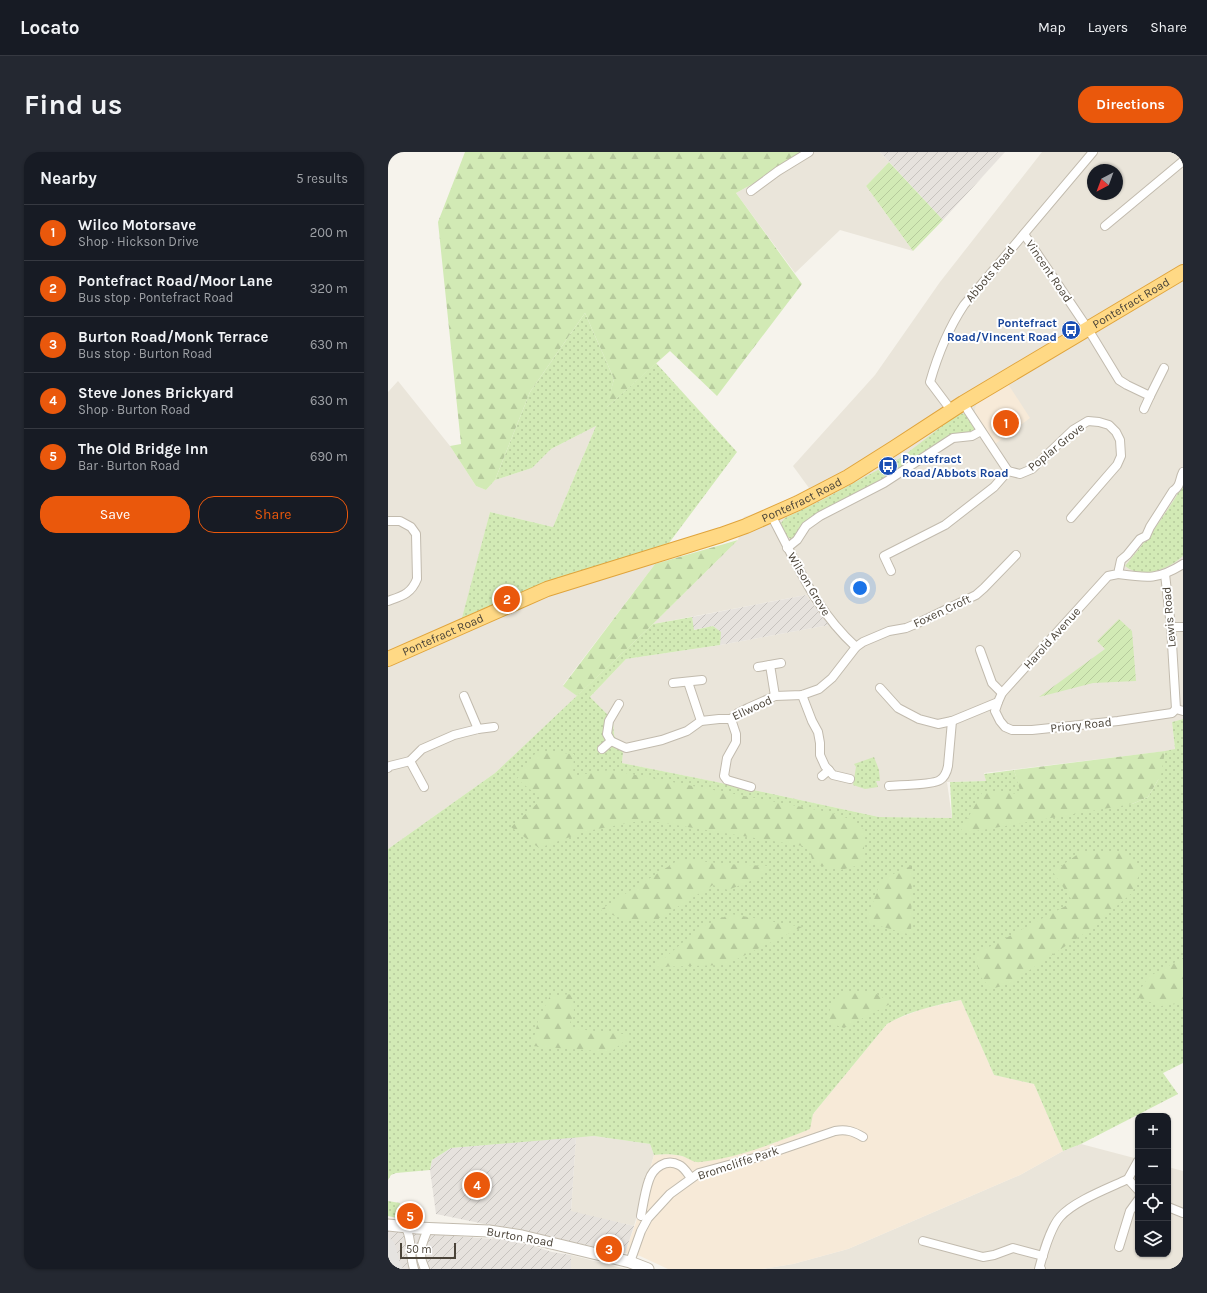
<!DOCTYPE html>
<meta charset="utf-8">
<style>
:root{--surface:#171b24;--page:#242831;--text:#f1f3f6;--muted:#9ea1a6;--line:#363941;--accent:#ea580c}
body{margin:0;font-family:Karla,sans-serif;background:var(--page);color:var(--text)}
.controls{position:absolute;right:12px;bottom:12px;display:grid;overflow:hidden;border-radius:8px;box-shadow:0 1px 3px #0004}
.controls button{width:36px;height:36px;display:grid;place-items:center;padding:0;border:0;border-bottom:1px solid var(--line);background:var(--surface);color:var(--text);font:20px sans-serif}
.compass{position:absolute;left:699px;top:12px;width:36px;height:36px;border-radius:50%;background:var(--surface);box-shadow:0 1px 3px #0004;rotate:221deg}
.scale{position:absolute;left:12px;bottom:10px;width:56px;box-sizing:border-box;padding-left:4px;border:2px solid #4b4439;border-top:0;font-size:11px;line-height:14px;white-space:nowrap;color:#4b4439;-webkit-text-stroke:3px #fff;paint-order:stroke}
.you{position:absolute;left:472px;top:436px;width:14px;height:14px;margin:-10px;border:3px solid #fff;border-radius:50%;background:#1a73e8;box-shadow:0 0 0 6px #1a73e833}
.badge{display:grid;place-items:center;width:26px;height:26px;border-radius:50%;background:var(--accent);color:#fff;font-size:13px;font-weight:700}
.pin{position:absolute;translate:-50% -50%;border:2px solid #fff;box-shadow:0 1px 4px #0006}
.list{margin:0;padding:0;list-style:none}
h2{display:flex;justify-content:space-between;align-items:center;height:52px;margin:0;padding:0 16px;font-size:17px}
h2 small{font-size:13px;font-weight:400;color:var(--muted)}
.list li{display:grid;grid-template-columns:26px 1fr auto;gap:12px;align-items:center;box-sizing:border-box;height:56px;padding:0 16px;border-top:1px solid var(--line)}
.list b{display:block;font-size:15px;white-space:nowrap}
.list p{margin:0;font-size:13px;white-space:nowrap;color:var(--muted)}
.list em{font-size:13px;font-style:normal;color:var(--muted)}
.actions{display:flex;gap:8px;padding:12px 16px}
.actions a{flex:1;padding:9px 0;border:1px solid var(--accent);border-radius:16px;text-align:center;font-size:14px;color:var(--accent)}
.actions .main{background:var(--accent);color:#fff}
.icon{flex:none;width:22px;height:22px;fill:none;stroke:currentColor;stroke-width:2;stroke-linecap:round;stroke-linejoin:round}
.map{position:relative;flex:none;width:795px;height:1117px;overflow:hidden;border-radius:16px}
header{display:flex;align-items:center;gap:24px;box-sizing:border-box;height:56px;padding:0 20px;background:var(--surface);border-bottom:1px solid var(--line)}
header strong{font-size:19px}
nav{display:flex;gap:22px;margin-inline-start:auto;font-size:14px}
.intro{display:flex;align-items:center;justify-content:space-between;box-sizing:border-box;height:96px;padding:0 24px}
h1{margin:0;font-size:28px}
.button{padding:10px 18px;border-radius:16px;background:var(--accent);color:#fff;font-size:14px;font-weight:700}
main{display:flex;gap:24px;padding:0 24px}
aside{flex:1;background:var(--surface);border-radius:16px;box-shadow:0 1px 3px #0004}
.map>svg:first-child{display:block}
.residential{fill:#eae5da;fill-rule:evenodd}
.commercial{fill:#f7ead8}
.industrial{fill:url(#industrial-furrows)}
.grass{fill:url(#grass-dots)}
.forest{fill:url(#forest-firs)}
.garden{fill:url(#garden-furrows)}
.parking{fill:#e5e3e0}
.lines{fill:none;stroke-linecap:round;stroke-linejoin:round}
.minor-casing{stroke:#c2bbae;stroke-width:10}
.tertiary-casing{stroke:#c2bbae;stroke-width:13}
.trunk-casing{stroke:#e0a43c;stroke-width:16}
.minor{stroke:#fff;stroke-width:8}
.tertiary{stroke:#fff;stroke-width:11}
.trunk{stroke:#ffd985;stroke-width:14}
.labels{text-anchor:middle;stroke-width:4;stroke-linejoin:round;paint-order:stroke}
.street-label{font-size:12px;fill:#4b4439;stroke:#fff}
.transit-label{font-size:12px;font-weight:bold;fill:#164399;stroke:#fff;text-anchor:end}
</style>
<header>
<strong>Locato</strong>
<nav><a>Map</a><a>Layers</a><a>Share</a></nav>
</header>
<div class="intro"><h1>Find us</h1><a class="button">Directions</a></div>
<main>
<aside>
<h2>Nearby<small>5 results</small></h2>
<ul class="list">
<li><span class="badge">1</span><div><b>Wilco Motorsave</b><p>Shop · Hickson Drive</p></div><em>200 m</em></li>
<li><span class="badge">2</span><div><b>Pontefract Road/Moor Lane</b><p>Bus stop · Pontefract Road</p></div><em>320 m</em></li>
<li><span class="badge">3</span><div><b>Burton Road/Monk Terrace</b><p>Bus stop · Burton Road</p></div><em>630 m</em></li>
<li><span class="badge">4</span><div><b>Steve Jones Brickyard</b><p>Shop · Burton Road</p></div><em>630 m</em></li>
<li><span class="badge">5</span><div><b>The Old Bridge Inn</b><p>Bar · Burton Road</p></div><em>690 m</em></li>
</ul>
<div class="actions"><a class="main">Save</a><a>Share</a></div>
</aside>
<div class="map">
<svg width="795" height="1117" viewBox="0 0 795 1117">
<defs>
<pattern id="industrial-furrows" width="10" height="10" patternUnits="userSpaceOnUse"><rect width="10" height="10" fill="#e6e2dd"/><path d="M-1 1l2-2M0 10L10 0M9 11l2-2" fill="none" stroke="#c7c3be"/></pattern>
<pattern id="grass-dots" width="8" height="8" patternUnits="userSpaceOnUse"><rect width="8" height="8" fill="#d2eab5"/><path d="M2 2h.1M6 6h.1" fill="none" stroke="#b6ca9c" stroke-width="1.8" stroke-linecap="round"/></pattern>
<pattern id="forest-firs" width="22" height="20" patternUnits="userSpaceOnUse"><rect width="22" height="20" fill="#d2eab5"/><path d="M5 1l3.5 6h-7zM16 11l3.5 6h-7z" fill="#b6ca9c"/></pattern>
<pattern id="garden-furrows" width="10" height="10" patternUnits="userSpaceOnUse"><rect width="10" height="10" fill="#d2eab5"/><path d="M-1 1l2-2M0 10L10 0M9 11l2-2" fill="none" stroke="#b6ca9c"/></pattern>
</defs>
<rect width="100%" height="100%" fill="#f6f3ec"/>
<g class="residential">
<polygon points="423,0 492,0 501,10 478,34 525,99 452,78 407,121 348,41"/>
<path d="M654,0H795V567L784,570L787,598L596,621L598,629L559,630L564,666L491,665L324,629L234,611L235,601L226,583L225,568L202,545L238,507L332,493L441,473L418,443L265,472L350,388L356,365L383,356L421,336L405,314L487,223L552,130ZM705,18H729V42H705Z"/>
<polygon points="10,229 62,294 88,334 98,338 107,328 144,316 163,297 208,274 165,375 102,360 75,466 139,438 281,391 267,412 175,533 189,544 107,621 0,697 0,240"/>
<polygon points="206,984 262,992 266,1003 246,1074 183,1060 188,985"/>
<polygon points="693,992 750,1007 750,1102 780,1102 780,1015 795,1019 795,1117 374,1117 405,1112 460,1097 632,1023 675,999"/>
<polygon points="183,1103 238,1117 183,1117"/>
</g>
<g class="commercial">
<polygon points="620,232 642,266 607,292 587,261 587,256 589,251"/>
<polygon points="573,848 606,923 646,932 675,999 632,1023 460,1097 405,1112 374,1117 280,1117 252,1104 237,1101 248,1070 266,1003 280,1002 294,1004 310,1010 352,1001 383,992 421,977 425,962 499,872 506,868 534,857"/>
</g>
<g class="industrial">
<polygon points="492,0 617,0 555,68"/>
<polygon points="418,443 441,473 332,493 332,480 325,474 305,478 304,465"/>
<polygon points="188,985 183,1059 246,1074 237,1101 48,1062 42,1018 44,1008 63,996"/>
<polygon points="0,1077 41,1080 52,1083 119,1088 142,1093 164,1100 183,1103 183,1117 0,1117"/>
</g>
<g class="grass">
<polygon points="197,161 226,227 219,255 268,211 349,300 281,391 139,438 74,466 102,360 165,375 208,274 163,297 144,316 107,328 142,240"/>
<polygon points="571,261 577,262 587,276 585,280 561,286 489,330 433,360 406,386 403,387 398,384 393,371 397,366 434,348 514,305"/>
<path d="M795,333V404C781,417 754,428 737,414C759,388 778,362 795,333Z"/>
<path d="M304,465L306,478L325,474L333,480L332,493L238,507L202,545L225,568L226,583L235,601L234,611L324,629L491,665L564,666L562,630L598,629L596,622L626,618L634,642L744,652L760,645L770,628L777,599L787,597L784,570L795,567V911L775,921L790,942L693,992L675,999L646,932L606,923L573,848C548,853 521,859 499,872L425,962L422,977C387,991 349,1006 312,1010C306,1011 300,1006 294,1004C285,1002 275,1002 266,1003L262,992L206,984L63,996L44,1008L42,1018L8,1021L3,1023L0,1028V697L107,621L265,472Z"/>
<polygon points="486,605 491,618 492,629 488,629 490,635 477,637 465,633 468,615 466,612"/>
<polygon points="0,1049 12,1051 9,1066 0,1064"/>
</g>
<g class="forest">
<polygon points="77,0 423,0 348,41 414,132 329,244 282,199 218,256 226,227 197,161 142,240 107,328 98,338 88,334 62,294 73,292 50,70"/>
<polygon points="350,388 265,472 189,544 175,534 267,412"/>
<polygon points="149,599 186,602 185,624 222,618 445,661 461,667 477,678 475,712 453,718 425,712 421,695 257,668 199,679 151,696 123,675 154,647 129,627"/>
<polygon points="777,599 773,623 770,628 760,645 744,652 571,682 595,639 633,642 626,618"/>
<polygon points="694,699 735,701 754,716 744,741 697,781 621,832 603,837 591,823 588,802 685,750 665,720"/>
<polygon points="292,707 338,712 382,714 370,726 340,738 325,733 265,770 235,767 212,758"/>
<polygon points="524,713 523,783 478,770 493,728"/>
<polygon points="343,762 414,775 337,813 266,815 313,775"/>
<polygon points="795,806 795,851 773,854 748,845 760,825"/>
<polygon points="485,840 504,851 456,876 439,870 443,853 456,841"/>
<polygon points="185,842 186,861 180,876 244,883 223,900 144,894 150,869 162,844"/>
</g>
<g class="garden">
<polygon points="501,10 555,68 525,99 478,34"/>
<polygon points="731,467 744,479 748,529 705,531 651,545 717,497 709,489"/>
</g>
<polygon class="parking" points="0,1086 4,1088 7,1092 11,1108 15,1117 0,1117"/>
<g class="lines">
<g class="minor-casing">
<g id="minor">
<polyline points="363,39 390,19 421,0"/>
<polyline points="717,74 795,9"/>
<polyline points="636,82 700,177 731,228 739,233 762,244 776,216"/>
<polyline points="575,251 620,319"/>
<polyline points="756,257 762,244"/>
<path d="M563,258L542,230C550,202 560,177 576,153L705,0"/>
<polyline points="620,319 632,322 644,317 685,278 700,269 711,270 721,273 728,280 732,288 733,304 729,313 722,321 683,366"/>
<path d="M383,363C409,411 426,457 468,495"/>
<path d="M0,369H12L23,375L28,382L29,427C23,442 14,444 0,449"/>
<polyline points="399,396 409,388 418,374 432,364 496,331 565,286 584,284 593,279"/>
<polyline points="503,419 496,404 557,373 606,335 620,319"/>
<path d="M730,422C759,426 770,428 795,412"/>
<polyline points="777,422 783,475 788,557"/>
<polyline points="783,475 795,475"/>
<polyline points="592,498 604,531 614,541"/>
<polyline points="382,513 387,544"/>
<polyline points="370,515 393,511"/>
<polyline points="300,530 313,569"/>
<polyline points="285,531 314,528"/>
<path d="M492,536L510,556L531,567L550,572L564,569L610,550L614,541L720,424L730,422L733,408L739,403L752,387L758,384L762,375L785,339C793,334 791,328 795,320"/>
<polyline points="414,543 424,569 430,580 432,591 432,603 437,614 445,623 462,627"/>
<polyline points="76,544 90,577"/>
<polyline points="610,550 607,559 612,569 617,575 624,578 644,578 730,569 784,561 788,557 795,559"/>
<polyline points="231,552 221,569 219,582 223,589 238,596 274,588 299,579 313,569 331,567 343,567 350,561 360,556 387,544 414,543 431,537 444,526 468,495 475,490 501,479 518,476 530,471 588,443 596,436 628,403"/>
<polyline points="343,567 348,582 348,590 339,606 336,624 339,628 363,635"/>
<polyline points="214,597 223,589"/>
<polyline points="22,609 36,635"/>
<polyline points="0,616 2,614 22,609 34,597 66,583 90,577 106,575"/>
<polyline points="434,624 441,618"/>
<path d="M501,634C511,633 545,633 552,628C557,625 559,619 560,614L564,569"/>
<polyline points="740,1027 750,1009"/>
<polyline points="780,1055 795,1061"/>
<path d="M253,1064C255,1053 257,1039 261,1028C265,1016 278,1006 291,1013C296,1015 300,1022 303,1026"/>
<path d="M18,1076C25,1089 21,1103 26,1117"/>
<polyline points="535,1089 595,1105 606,1103 625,1096 655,1104"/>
<polyline points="731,1095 742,1059 750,1048"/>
<path d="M242,1110L253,1079L260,1066L282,1042L311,1021L377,1003L447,979C458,977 465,979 475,985"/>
<path d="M37,1117C29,1102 34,1091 40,1077"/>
<path d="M653,1117H651C655,1102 662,1076 672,1065C686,1049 721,1036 740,1027L750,1038"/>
</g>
</g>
<g class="tertiary-casing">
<polyline id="tertiary" points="0,1073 29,1076 101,1079 134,1084 242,1110 260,1117"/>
</g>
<g class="trunk-casing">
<g id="trunk">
<path id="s1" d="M0,507L159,437L333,383L358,374L410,351L460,325L506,296L575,251L795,120"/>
</g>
</g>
<use href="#minor" class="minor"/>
<use href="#tertiary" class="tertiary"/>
<use href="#trunk" class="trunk"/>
</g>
<defs>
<g id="bus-disc" transform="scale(1)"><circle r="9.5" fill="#1a4fb4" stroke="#fff"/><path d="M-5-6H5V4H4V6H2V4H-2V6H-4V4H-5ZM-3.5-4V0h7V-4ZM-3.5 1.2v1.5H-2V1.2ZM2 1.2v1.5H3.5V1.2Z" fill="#fff"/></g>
</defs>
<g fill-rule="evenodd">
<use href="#bus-disc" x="683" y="178"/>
<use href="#bus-disc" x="500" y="314"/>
</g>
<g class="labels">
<g class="street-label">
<text transform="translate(661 119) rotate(56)" y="4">Vincent Road</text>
<text transform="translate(602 122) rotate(-50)" y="4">Abbots Road</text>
<text dy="4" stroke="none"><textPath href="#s1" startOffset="828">Pontefract Road</textPath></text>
<text transform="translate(668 295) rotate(-39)" y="4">Poplar Grove</text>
<text dy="4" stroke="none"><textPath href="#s1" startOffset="444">Pontefract Road</textPath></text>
<text transform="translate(421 432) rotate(59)" y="4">Wilson Grove</text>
<text transform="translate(554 459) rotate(-25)" y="4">Foxen Croft</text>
<text transform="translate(781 465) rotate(-95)" y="4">Lewis Road</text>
<text dy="4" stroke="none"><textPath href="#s1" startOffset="60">Pontefract Road</textPath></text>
<text transform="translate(664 486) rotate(-48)" y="4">Harold Avenue</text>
<text transform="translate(364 556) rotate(-25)" y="4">Ellwood</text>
<text transform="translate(693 573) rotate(-6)" y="4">Priory Road</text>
<text transform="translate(350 1011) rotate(-18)" y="4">Bromcliffe Park</text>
<text transform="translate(132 1085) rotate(10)" y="4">Burton Road</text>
</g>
<g class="transit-label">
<text x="669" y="175">Pontefract<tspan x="669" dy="14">Road/Vincent Road</tspan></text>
<text x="514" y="311" text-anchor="start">Pontefract<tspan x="514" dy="14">Road/Abbots Road</tspan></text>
</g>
</g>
</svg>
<div class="controls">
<button>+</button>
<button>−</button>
<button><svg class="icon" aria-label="locate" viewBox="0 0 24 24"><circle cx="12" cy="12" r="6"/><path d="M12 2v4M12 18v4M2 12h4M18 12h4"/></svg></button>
<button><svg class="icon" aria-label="layers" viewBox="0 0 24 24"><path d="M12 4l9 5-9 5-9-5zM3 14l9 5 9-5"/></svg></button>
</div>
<svg class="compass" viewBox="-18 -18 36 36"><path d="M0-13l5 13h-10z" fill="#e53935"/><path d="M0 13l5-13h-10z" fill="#9ea1a6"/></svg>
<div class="scale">50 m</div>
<div class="you"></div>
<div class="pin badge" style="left:618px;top:271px">1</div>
<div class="pin badge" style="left:119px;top:447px">2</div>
<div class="pin badge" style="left:221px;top:1097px">3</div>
<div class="pin badge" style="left:89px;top:1033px">4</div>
<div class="pin badge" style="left:22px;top:1064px">5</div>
</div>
</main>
